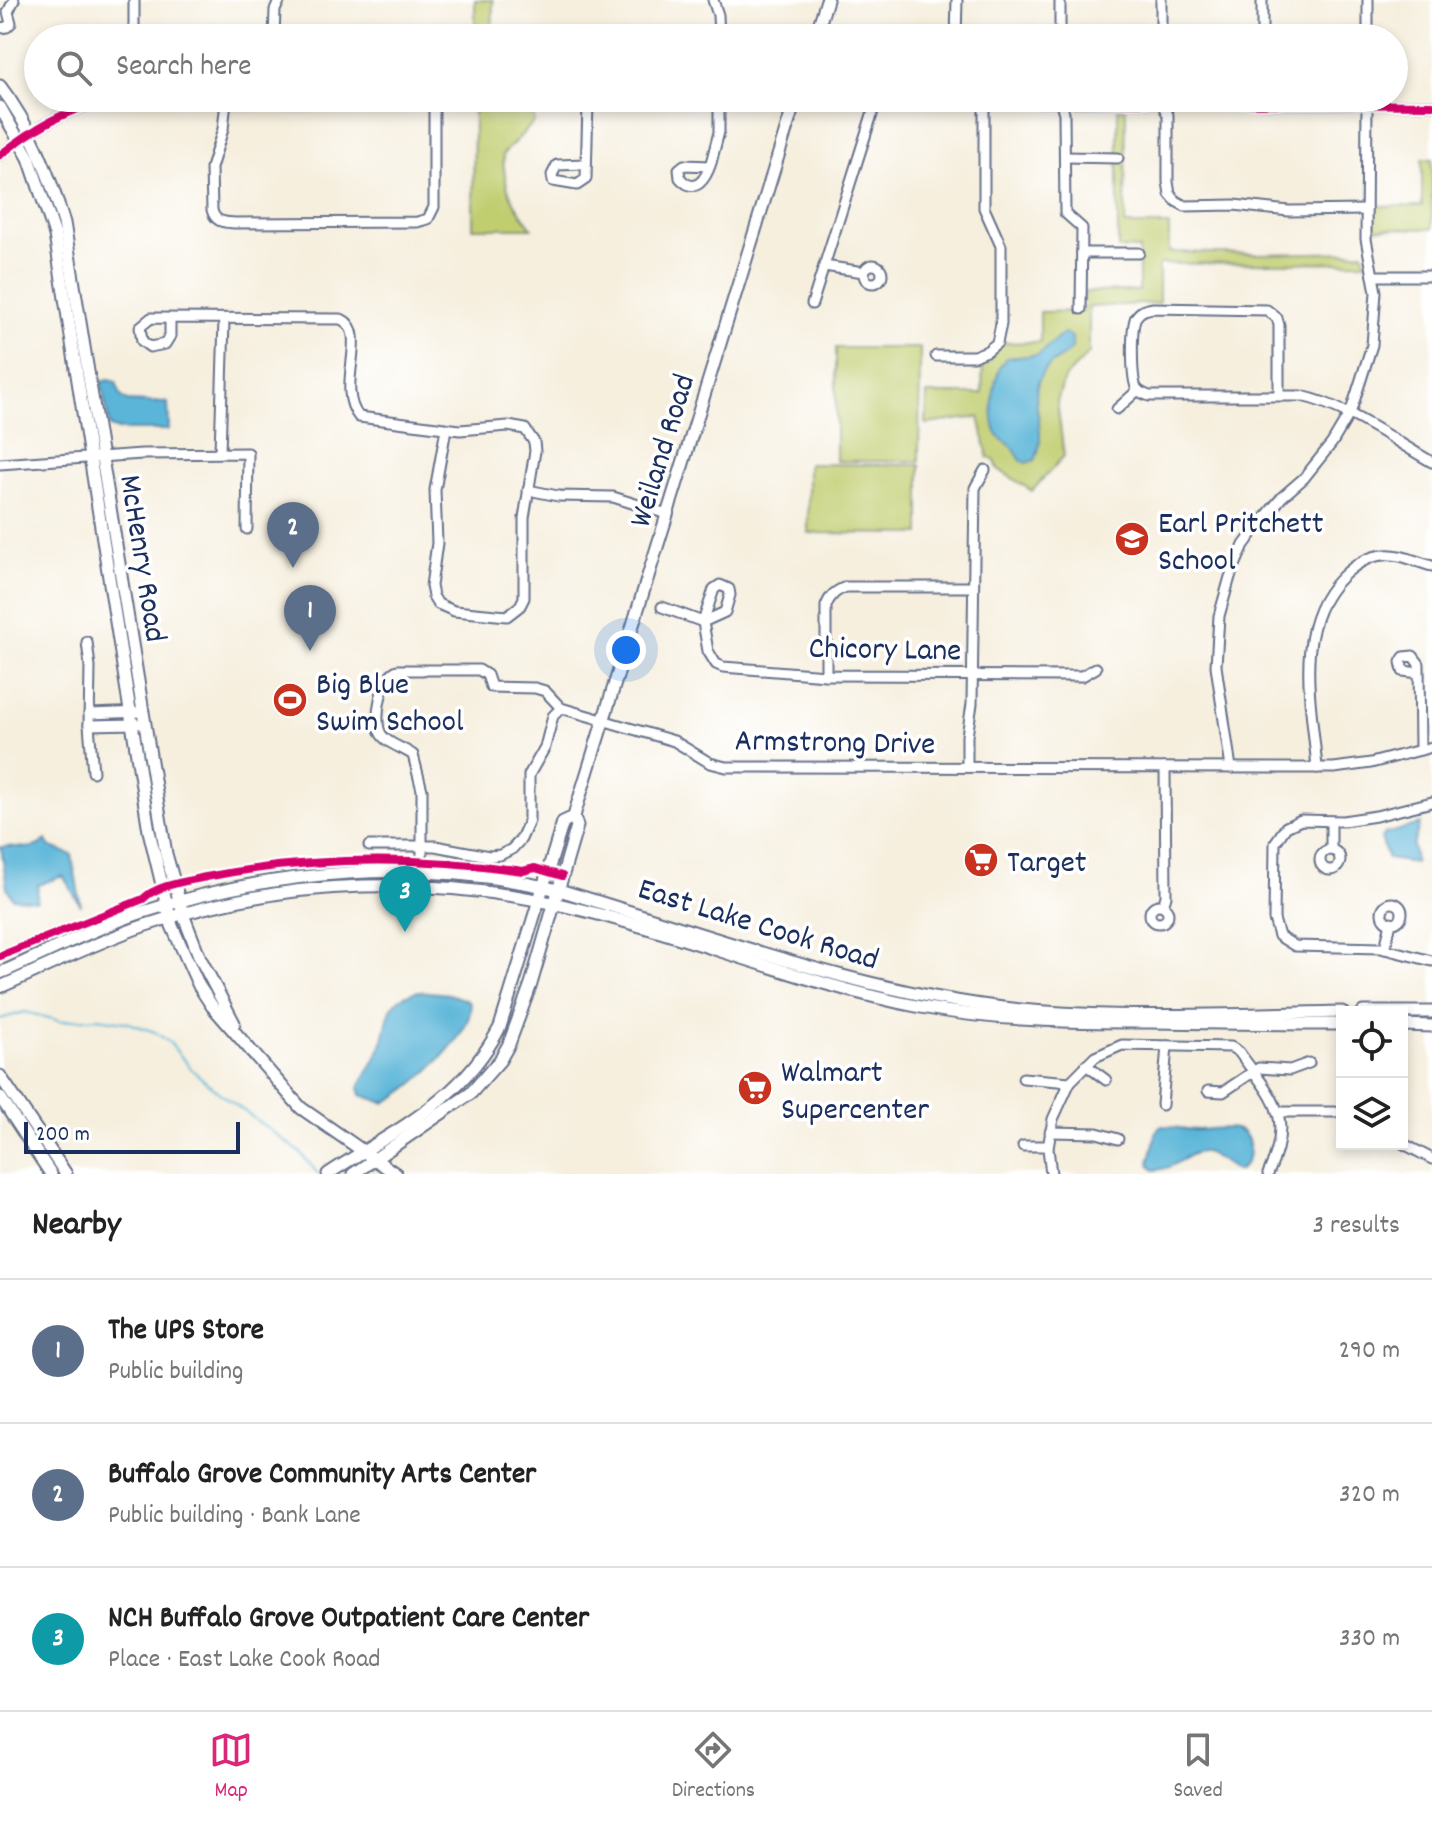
<!DOCTYPE html>
<meta charset="utf-8">
<style>
:root{--surface:#fff;--page:#f6f6f6;--text:#222;--muted:#767676;--line:#e0e0e0;--accent:#db2777}
body{margin:0;font-family:Dekko,sans-serif;background:var(--page);color:var(--text)}
.controls{position:absolute;right:24px;bottom:24px;display:grid;overflow:hidden;border-radius:0px;box-shadow:0 4px 12px #0003}
.controls button{width:72px;height:72px;display:grid;place-items:center;padding:0;border:0;border-bottom:2px solid var(--line);background:var(--surface);color:var(--text);font:40px sans-serif}
.scale{position:absolute;left:24px;bottom:20px;width:216px;box-sizing:border-box;padding-left:8px;border:4px solid #1b2f5e;border-top:0;font-size:22px;line-height:28px;white-space:nowrap;color:#1b2f5e;-webkit-text-stroke:6px #fff;paint-order:stroke}
.you{position:absolute;left:626px;top:650px;width:28px;height:28px;margin:-20px;border:6px solid #fff;border-radius:50%;background:#1a73e8;box-shadow:0 0 0 12px #1a73e833}
.badge{display:grid;place-items:center;width:52px;height:52px;border-radius:50%;background:var(--accent);color:#fff;font-size:26px;font-weight:700}
.pin{position:absolute;translate:-50% -66px;filter:drop-shadow(0 2px 4px #0008)}
.pin::after{content:'';position:absolute;top:42px;width:28px;height:24px;background:inherit;clip-path:polygon(0 0,100% 0,50% 100%)}
.list{margin:0;padding:0;list-style:none}
h2{display:flex;justify-content:space-between;align-items:center;height:104px;margin:0;padding:0 32px;font-size:34px}
h2 small{font-size:26px;font-weight:400;color:var(--muted)}
.list li{display:grid;grid-template-columns:52px 1fr auto;gap:24px;align-items:center;box-sizing:border-box;height:144px;padding:0 32px;border-top:2px solid var(--line)}
.list b{display:block;font-size:30px;white-space:nowrap}
.list p{margin:0;font-size:26px;white-space:nowrap;color:var(--muted)}
.list em{font-size:26px;font-style:normal;color:var(--muted)}
.icon{flex:none;width:44px;height:44px;fill:none;stroke:currentColor;stroke-width:2;stroke-linecap:round;stroke-linejoin:round}
.map{position:relative;flex:none;width:1432px;height:1174px;overflow:hidden}
.search{position:absolute;background:var(--surface);box-shadow:0 4px 12px #0003;left:24px;right:24px;top:24px;height:88px;display:flex;align-items:center;gap:20px;box-sizing:border-box;padding:0 28px;border-radius:44px;color:var(--muted);font-size:30px}
.sheet{height:536px;background:var(--surface)}
nav{display:flex;justify-content:space-around;align-items:center;box-sizing:border-box;height:112px;border-top:2px solid var(--line);background:var(--surface);font-size:22px;color:var(--muted)}
nav a{display:grid;justify-items:center;gap:4px}
nav .on{color:var(--accent)}
.map>svg:first-child{display:block}
.green{fill:#c1ce70;stroke:#6e7e67;stroke-width:2}
.water{fill:#5ab5d8;stroke:#3a729b;stroke-width:2}
.lines{fill:none;stroke-linecap:round;stroke-linejoin:round}
.stream{stroke:#5ab5d8;stroke-width:2}
.minor-casing{stroke:#68728b;stroke-width:13}
.major-casing{stroke:#68728b;stroke-width:15}
.minor{stroke:#fff;stroke-width:9}
.major{stroke:#fff;stroke-width:11}
.cycleway-casing{stroke:#fff;stroke-width:13}
.cycleway{stroke:#d6006c;stroke-width:8}
.labels{text-anchor:middle;stroke-width:7;stroke-linejoin:round;paint-order:stroke}
.street-label{font-size:32px;fill:#1b2f5e;stroke:#fff}
.poi-label{font-size:32px;fill:#1b2f5e;stroke:#fff;text-anchor:start}
</style>
<div class="map">
<svg width="1432" height="1174" viewBox="0 0 1432 1174">
<rect width="100%" height="100%" fill="#fff"/>
<filter id="ink" filterUnits="userSpaceOnUse"><feTurbulence type="fractalNoise" baseFrequency=".0125" numOctaves="2"/><feDisplacementMap in="SourceGraphic" scale="16" xChannelSelector="R" yChannelSelector="G"/><feConvolveMatrix kernelMatrix="1 2 1 2 8 2 1 2 1" color-interpolation-filters="sRGB"/></filter>
<filter id="wash" filterUnits="userSpaceOnUse"><feTurbulence type="fractalNoise" baseFrequency=".006" numOctaves="4" result="noise"/><feDisplacementMap in="SourceGraphic" scale="32" xChannelSelector="R" yChannelSelector="G"/><feGaussianBlur stdDeviation="1.8" result="paint"/><feColorMatrix in="noise" values="0 0 0 0 0 0 0 0 0 0 0 0 0 0 0 0 0 1.4 0 .05"/><feComposite in="paint" operator="in"/></filter>
<g filter="url(#wash)">
<rect width="100%" height="100%" fill="#f6efde"/>
<g class="green">
<polygon points="475,0 493,0 492,38 475,38"/>
<path d="M474,107L534,108V122L503,154C504,190 511,201 532,228H473Z"/>
<polygon points="1118,109 1126,109 1125,225 1169,225 1169,252 1256,254 1363,252 1365,262 1159,264 1159,303 1089,307 1089,353 1064,379 1057,402 1064,456 1032,491 998,469 995,461 988,457 979,417 926,424 927,394 982,394 983,357 1000,343 1040,342 1040,312 1084,311 1084,292 1139,291 1139,249 1118,248"/>
<polygon points="1422,159 1432,159 1432,229 1371,228 1371,206 1422,206"/>
<polygon points="836,348 920,348 919,461 836,461"/>
<polygon points="808,464 920,465 920,534 808,533"/>
</g>
<g class="water">
<path d="M1064,333L1072,337V348C1064,358 1050,362 1043,372C1025,399 1050,429 1035,460L1026,463L1021,461C1018,456 1015,449 1010,445C1005,441 999,440 996,432C989,415 993,373 1006,358L1038,355Z"/>
<polygon points="109,380 116,382 121,396 127,401 168,403 169,430 118,430 110,427 101,382"/>
<polygon points="1420,824 1413,845 1415,863 1388,859 1381,838 1384,834"/>
<path d="M46,840L49,846L72,855L81,906L63,876L38,885L37,901L13,898L7,888L1,847C18,844 30,854 46,840Z"/>
<path d="M419,991L449,994L469,1001C481,1029 409,1093 384,1103L361,1095L359,1088C365,1074 375,1062 380,1048C392,1020 381,999 419,991Z"/>
<path d="M1160,1126C1173,1126 1185,1130 1198,1130C1217,1130 1250,1119 1249,1150C1249,1159 1246,1166 1238,1171C1227,1167 1214,1153 1203,1152C1187,1151 1174,1171 1154,1170L1149,1164C1150,1153 1156,1144 1155,1133Z"/>
</g>
<g class="lines">
<polyline class="stream" points="0,1019 25,1012 61,1021 98,1018 126,1022 155,1032 170,1043 192,1070 218,1092 300,1152 318,1174"/>
</g>
</g>
<g filter="url(#ink)">
<g class="lines">
<g class="minor-casing">
<g id="minor">
<polyline points="134,0 134,38"/>
<polyline points="713,0 718,15 719,38"/>
<polyline points="0,28 7,27 11,23 8,12 14,0"/>
<polyline points="105,38 108,35 134,35"/>
<polyline points="163,38 169,35 177,38"/>
<polyline points="274,38 275,10 280,0"/>
<polyline points="956,38 957,0"/>
<polyline points="1060,38 1060,0"/>
<polyline points="1161,38 1161,0"/>
<polyline points="1262,38 1262,0"/>
<polyline points="1368,38 1368,0"/>
<polyline points="1059,98 1064,113 1065,213 1082,228 1081,309"/>
<path d="M226,102L223,129L211,168L212,210C215,222 223,222 234,223L417,222L428,219L434,207V102"/>
<polyline points="1161,102 1168,115 1168,182 1170,194 1176,201 1185,206 1234,205 1289,211 1366,210"/>
<path d="M0,155C31,131 68,106 108,102L955,101L1432,105"/>
<polyline points="1065,157 1118,158"/>
<polyline points="586,164 557,165 552,175 553,181 577,185 586,179 588,103"/>
<path d="M710,166L684,165L679,169L680,178C696,196 706,178 711,163L719,132V98"/>
<polyline points="1082,253 1139,253"/>
<circle cx="873" cy="274" r="9"/>
<polyline points="824,266 864,272"/>
<polyline points="1373,276 1432,276"/>
<polyline points="812,304 876,102"/>
<path d="M170,319V336L165,344L150,347L142,341L140,327L151,318L341,319C371,332 334,387 359,417L460,430L508,426L525,429L534,442L535,451L524,518V598L520,606L507,616L454,611L438,604L433,596L431,586L437,543L435,490L446,429"/>
<polyline points="936,356 974,356 987,351 997,343 1001,324 1001,246 984,208 984,102"/>
<path d="M1279,396V325L1277,318L1267,310L1153,308C1146,309 1141,310 1136,317C1131,326 1131,380 1137,389C1140,393 1145,394 1149,396H1301C1345,405 1393,440 1432,462"/>
<polyline points="1117,409 1138,390"/>
<polyline points="220,452 224,320"/>
<polyline points="0,464 142,454 248,453 247,529"/>
<polyline points="528,490 558,496 613,497 667,514"/>
<polyline points="662,607 703,622 725,612 730,595 729,589 720,585 714,589 703,622 708,651 716,664 723,667 826,675 1082,676 1096,668"/>
<polyline points="87,642 90,667 89,725 93,772"/>
<polyline points="1419,673 1403,671 1401,662 1404,657 1413,656 1419,664 1420,750"/>
<path d="M826,675V606C830,596 835,591 846,587H973"/>
<polyline points="89,714 143,712"/>
<polyline points="89,725 138,724"/>
<polyline points="967,767 967,736 972,704 975,488 985,470"/>
<polyline points="1231,768 1216,666 1219,616 1230,577 1244,545 1258,526 1282,497 1304,478 1332,443 1351,411 1372,345 1376,292 1366,239 1367,101"/>
<path d="M1317,768C1312,705 1292,627 1341,578C1352,567 1368,556 1384,555C1399,553 1417,562 1432,566"/>
<polyline points="1432,802 1376,816 1343,821 1301,820 1286,827 1275,843 1274,919 1279,936 1295,946 1381,948 1432,961"/>
<polyline points="369,846 435,846 489,856 500,855 512,849 521,839 529,821 529,775 545,747 553,716 561,708"/>
<polyline points="1331,850 1331,821"/>
<circle cx="1330" cy="860" r="10"/>
<path d="M422,872V790L413,755C404,748 387,744 381,734C373,720 381,677 397,670H479L487,675L491,687L535,688L545,691L561,708L674,741L710,763L726,767L1334,768L1371,763L1432,747"/>
<circle cx="1392" cy="913" r="10"/>
<circle cx="1159" cy="914" r="9"/>
<polyline points="1163,906 1166,896 1165,768"/>
<polyline points="1385,949 1391,922"/>
<polyline points="1086,1065 1106,1080"/>
<polyline points="1023,1078 1070,1082"/>
<polyline points="1208,1091 1223,1092 1259,1068 1290,1070 1309,1063"/>
<polyline points="1162,1105 1167,1046"/>
<polyline points="1277,1112 1335,1112"/>
<polyline points="1050,1132 1097,1133 1118,1139"/>
<polyline points="1402,1143 1432,1159"/>
<polyline points="1023,1146 1048,1146"/>
<path d="M1051,1174L1048,1148L1053,1119L1070,1082L1095,1057L1122,1045L1231,1047L1239,1052C1273,1099 1295,1115 1268,1174"/>
</g>
</g>
<g class="major-casing">
<g id="major">
<polyline points="815,38 827,0"/>
<path d="M0,86C31,126 49,174 64,223L166,854L184,917L200,958L234,1023"/>
<polyline points="0,107 29,158 55,235 149,831 172,926 199,986 212,1006 301,1108 396,1174"/>
<path d="M0,973C46,953 92,929 140,913C275,869 420,858 559,890C711,935 863,994 1021,1010C1125,1020 1238,1014 1342,1012"/>
<path d="M0,987C48,966 96,942 146,925C287,877 438,874 582,910C696,938 806,985 921,1007C996,1021 1072,1022 1148,1022C1213,1023 1277,1024 1342,1024"/>
<polyline points="1363,1012 1432,1012"/>
<polyline points="1402,1025 1432,1026"/>
<polyline points="0,1076 66,1174"/>
<polyline points="0,1097 51,1174"/>
<path d="M328,1174C396,1129 461,1102 500,1027L563,822L574,817"/>
<polyline points="353,1174 471,1093 500,1060 509,1044 531,984 577,826 574,817 576,809 796,98"/>
</g>
</g>
<use href="#minor" class="minor"/>
<use href="#major" class="major"/>
<g class="cycleway-casing">
<g id="cycleway">
<path d="M0,155C31,131 68,106 108,102L955,101L1432,105"/>
<path d="M0,956L143,899C156,885 188,881 206,877C312,856 416,856 523,871L535,868L562,876"/>
</g>
</g>
<use href="#cycleway" class="cycleway"/>
</g>
</g>
<defs>
<g id="school-disc" transform="scale(1.8)"><circle r="9.5" fill="#c8321e" stroke="#fff"/><path d="M0-5L7-2L0 1L-7-2ZM-4 1L0 2.5L4 1V4Q0 6-4 4Z" fill="#fff"/></g>
<g id="stadium-disc" transform="scale(1.8)"><circle r="9.5" fill="#c8321e" stroke="#fff"/><path d="M0-5a6.5 5 0 1 0 0 10a6.5 5 0 1 0 0-10ZM-3.5-1.8h7v3.6h-7Z" fill="#fff"/></g>
<g id="supermarket-disc" transform="scale(1.8)"><circle r="9.5" fill="#c8321e" stroke="#fff"/><path d="M-6-5.5h2.5l.6 2H6L4.5 2H-2.5L-4.4-4H-6ZM-1.5 3.2a1.3 1.3 0 1 0 .1 0ZM3 3.2a1.3 1.3 0 1 0 .1 0Z" fill="#fff"/></g>
</defs>
<g fill-rule="evenodd">
<use href="#school-disc" x="1132" y="539"/>
<use href="#stadium-disc" x="290" y="700"/>
<use href="#supermarket-disc" x="981" y="860"/>
<use href="#supermarket-disc" x="755" y="1088"/>
</g>
<g class="labels">
<g class="street-label">
<text transform="translate(660 450) rotate(-73)" y="11">Weiland Road</text>
<text transform="translate(145 558) rotate(81)" y="11">McHenry Road</text>
<text transform="translate(885 647) rotate(1)" y="11">Chicory Lane</text>
<text transform="translate(835 740) rotate(1)" y="11">Armstrong Drive</text>
<text transform="translate(759 922) rotate(17)" y="11">East Lake Cook Road</text>
</g>
<g class="poi-label">
<text x="1158" y="532">Earl Pritchett<tspan x="1158" dy="37">School</tspan></text>
<text x="316" y="693">Big Blue<tspan x="316" dy="37">Swim School</tspan></text>
<text x="1007" y="871">Target</text>
<text x="781" y="1081">Walmart<tspan x="781" dy="37">Supercenter</tspan></text>
</g>
</g>
</svg>
<div class="controls">
<button><svg class="icon" aria-label="locate" viewBox="0 0 24 24"><circle cx="12" cy="12" r="6"/><path d="M12 2v4M12 18v4M2 12h4M18 12h4"/></svg></button>
<button><svg class="icon" aria-label="layers" viewBox="0 0 24 24"><path d="M12 4l9 5-9 5-9-5zM3 14l9 5 9-5"/></svg></button>
</div>
<div class="scale">200 m</div>
<div class="you"></div>
<div class="pin badge" style="left:310px;top:651px;background:#5c6f8a">1</div>
<div class="pin badge" style="left:293px;top:568px;background:#5c6f8a">2</div>
<div class="pin badge" style="left:405px;top:932px;background:#0f9aa8">3</div>
<div class="search"><svg class="icon" aria-label="search" viewBox="0 0 24 24"><circle cx="10" cy="10" r="6"/><path d="M15 15l6 6"/></svg>Search here</div>
</div>
<section class="sheet">
<h2>Nearby<small>3 results</small></h2>
<ul class="list">
<li><span class="badge" style="background:#5c6f8a">1</span><div><b>The UPS Store</b><p>Public building</p></div><em>290 m</em></li>
<li><span class="badge" style="background:#5c6f8a">2</span><div><b>Buffalo Grove Community Arts Center</b><p>Public building · Bank Lane</p></div><em>320 m</em></li>
<li><span class="badge" style="background:#0f9aa8">3</span><div><b>NCH Buffalo Grove Outpatient Care Center</b><p>Place · East Lake Cook Road</p></div><em>330 m</em></li>
</ul>
</section>
<nav>
<a class="on"><svg class="icon" aria-label="map" viewBox="0 0 24 24"><path d="M3 6l6-2 6 2 6-2v14l-6 2-6-2-6 2zM9 4v14M15 6v14"/></svg>Map</a>
<a><svg class="icon" aria-label="directions" viewBox="0 0 24 24"><path d="M12 3l9 9-9 9-9-9zM9 14v-3h6M13 9l2 2-2 2"/></svg>Directions</a>
<a><svg class="icon" aria-label="saved" viewBox="0 0 24 24"><path d="M7 4h10v16l-5-4-5 4z"/></svg>Saved</a>
</nav>
